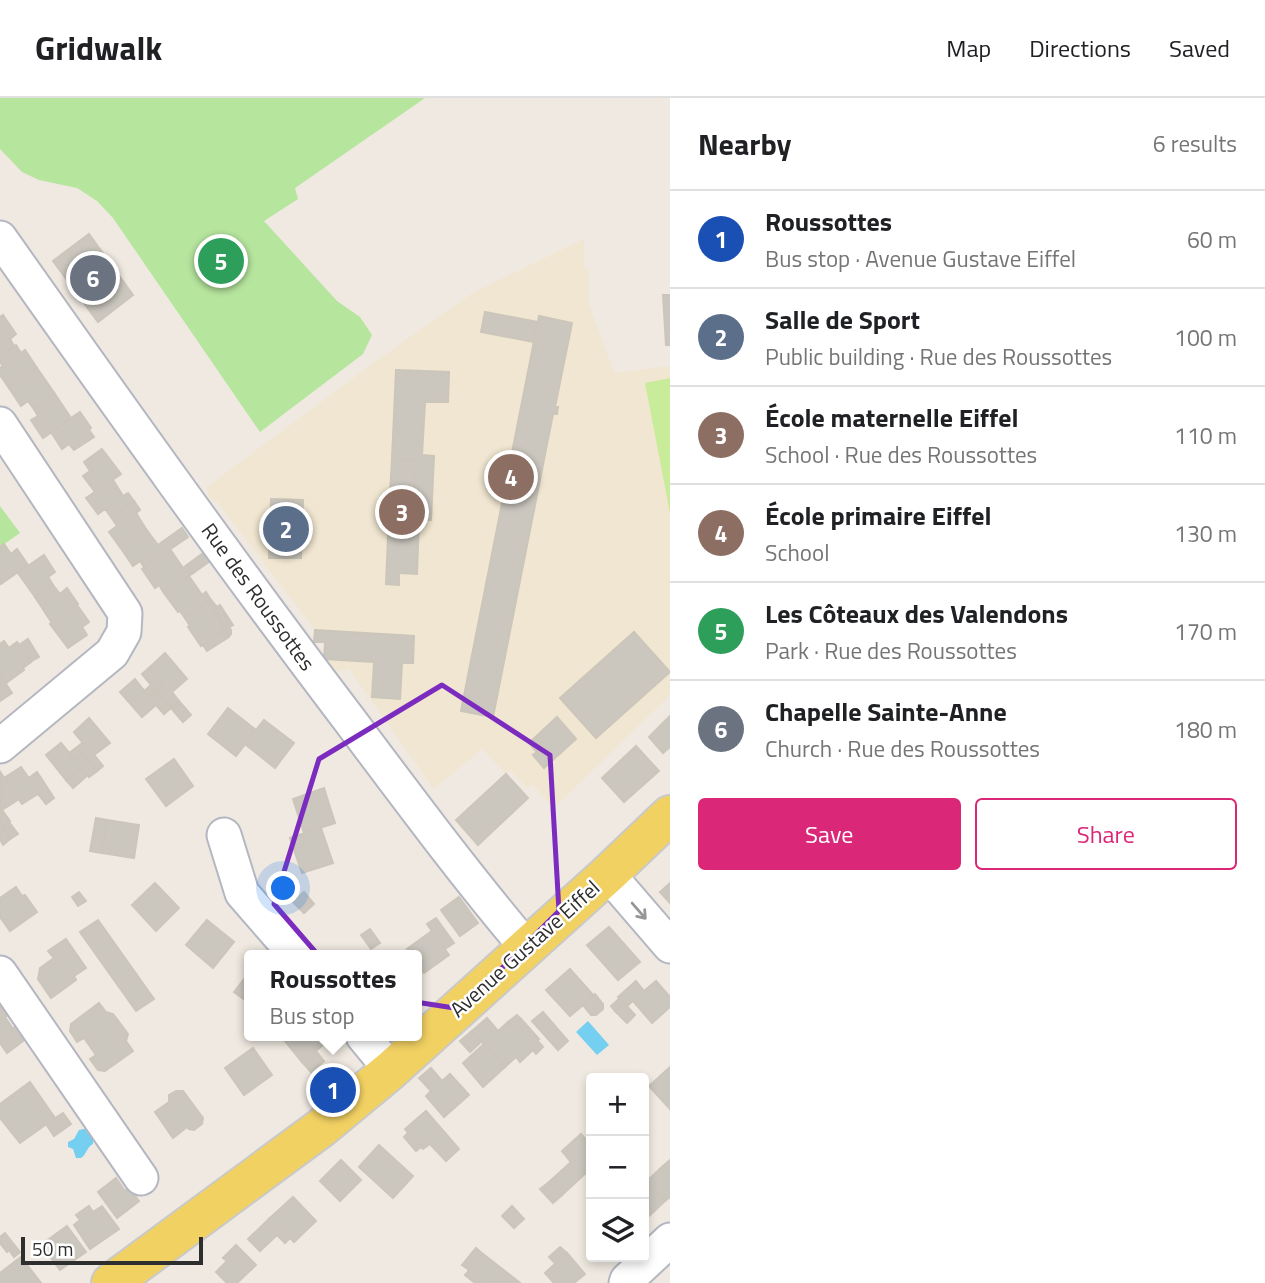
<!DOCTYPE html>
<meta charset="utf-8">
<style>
:root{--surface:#fff;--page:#f6f6f6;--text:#202124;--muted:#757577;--line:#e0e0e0;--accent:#db2777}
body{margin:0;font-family:"Titillium Web",sans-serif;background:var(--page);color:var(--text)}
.controls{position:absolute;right:21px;bottom:21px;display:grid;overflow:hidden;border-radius:7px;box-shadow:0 4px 10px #0003}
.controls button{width:63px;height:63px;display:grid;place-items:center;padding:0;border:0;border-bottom:2px solid var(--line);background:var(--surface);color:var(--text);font:35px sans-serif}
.scale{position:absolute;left:21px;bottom:18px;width:182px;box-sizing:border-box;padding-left:7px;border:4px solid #2e2e2e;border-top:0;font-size:19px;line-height:24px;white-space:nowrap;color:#2e2e2e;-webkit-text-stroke:5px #fff;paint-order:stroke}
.you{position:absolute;left:284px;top:791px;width:24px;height:24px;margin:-18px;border:5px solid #fff;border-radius:50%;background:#1a73e8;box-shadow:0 0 0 10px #1a73e833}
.badge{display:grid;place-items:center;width:46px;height:46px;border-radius:50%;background:var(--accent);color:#fff;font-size:23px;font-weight:700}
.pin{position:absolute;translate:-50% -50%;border:4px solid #fff;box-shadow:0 2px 7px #0006}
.popup{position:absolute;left:244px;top:852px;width:178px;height:91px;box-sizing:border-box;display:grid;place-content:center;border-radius:7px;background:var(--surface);filter:drop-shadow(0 2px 5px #0005);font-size:23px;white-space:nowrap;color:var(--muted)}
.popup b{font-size:26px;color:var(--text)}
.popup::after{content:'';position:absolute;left:50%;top:100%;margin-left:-14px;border:14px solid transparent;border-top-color:var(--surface)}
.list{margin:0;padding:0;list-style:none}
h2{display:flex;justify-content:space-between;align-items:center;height:91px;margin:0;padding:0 28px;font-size:30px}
h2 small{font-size:23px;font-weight:400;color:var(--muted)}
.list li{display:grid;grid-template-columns:46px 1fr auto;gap:21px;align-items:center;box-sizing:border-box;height:98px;padding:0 28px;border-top:2px solid var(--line)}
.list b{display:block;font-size:26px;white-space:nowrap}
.list p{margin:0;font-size:23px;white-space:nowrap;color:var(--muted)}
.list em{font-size:23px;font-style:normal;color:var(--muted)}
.actions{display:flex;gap:14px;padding:21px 28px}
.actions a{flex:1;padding:16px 0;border:2px solid var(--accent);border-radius:7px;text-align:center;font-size:24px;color:var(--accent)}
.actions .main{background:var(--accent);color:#fff}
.icon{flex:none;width:38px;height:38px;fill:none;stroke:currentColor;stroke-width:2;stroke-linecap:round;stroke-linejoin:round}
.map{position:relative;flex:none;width:670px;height:1185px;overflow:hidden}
header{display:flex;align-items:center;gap:42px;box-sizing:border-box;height:98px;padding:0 35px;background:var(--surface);border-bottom:2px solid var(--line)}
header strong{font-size:33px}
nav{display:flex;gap:38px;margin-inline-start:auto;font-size:24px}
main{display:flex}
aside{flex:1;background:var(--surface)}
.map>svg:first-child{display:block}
.education{fill:#f0e6d1}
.green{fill:#b6e59e}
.pitch{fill:#c9ec9a}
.water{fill:#75cff0}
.building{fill:#cbc7bf;stroke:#cbc5ba;stroke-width:2}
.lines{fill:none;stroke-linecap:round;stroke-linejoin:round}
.minor-casing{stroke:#b4b7c1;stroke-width:37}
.major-casing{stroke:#c9c9c9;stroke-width:42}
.minor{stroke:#fff;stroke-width:33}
.major{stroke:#f2d163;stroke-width:38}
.oneway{stroke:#969696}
.marked{fill:none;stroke:#7b2cbf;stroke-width:5;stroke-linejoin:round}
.labels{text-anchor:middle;stroke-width:5;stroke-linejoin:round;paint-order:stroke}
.street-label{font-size:21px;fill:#2e2e2e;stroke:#fff}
</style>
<header>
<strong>Gridwalk</strong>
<nav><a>Map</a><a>Directions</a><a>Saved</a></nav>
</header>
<main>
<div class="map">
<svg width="670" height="1185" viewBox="0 0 670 1185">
<rect width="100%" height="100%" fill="#efe9e1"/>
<polygon class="education" points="584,141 584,171 589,171 589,207 614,275 670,268 670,597 554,710 532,686 527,690 510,672 506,676 482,651 434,691 349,571 335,573 324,561 324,544 314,544 315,532 216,402 210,401 207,389 379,261 471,196"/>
<g class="green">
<polygon points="0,0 425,0 295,90 298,101 264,123 337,203 360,219 372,237 363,256 260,334 113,120 97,103 77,90 39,82 22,74 0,51"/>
<polygon points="0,408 20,435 0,449"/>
</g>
<polygon class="pitch" points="670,280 670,415 645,285"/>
<g class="water">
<polygon points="588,923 609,947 597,957 576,934"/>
<path d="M88,1030L94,1035L93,1046C86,1050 87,1056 81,1060H76L73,1051L68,1049V1044L74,1041L79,1032Z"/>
</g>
<g class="building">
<polygon points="89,136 133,197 98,224 53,163"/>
<polygon points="663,197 670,197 670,247 666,247"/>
<polygon points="485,214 538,224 534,244 481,234"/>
<polygon points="3,217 16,236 10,241 14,248 0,258 0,219"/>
<polygon points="539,218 572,225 555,309 558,309 557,316 553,316 493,619 461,613"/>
<polygon points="16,247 21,255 25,252 37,270 9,290 0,277 0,270 3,268 0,264 0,258"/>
<polygon points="37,270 55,296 34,311 28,303 21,308 9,290"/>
<polygon points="396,272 449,274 448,304 425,304 422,357 434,358 431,422 419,422 417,476 399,475 399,487 386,486 389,415 414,416 416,363 392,361"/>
<polygon points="55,296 71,320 43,340 31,322 38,318 34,311"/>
<polygon points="80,314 91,330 89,332 94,339 74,352 69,346 62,351 51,334"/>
<polygon points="102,351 121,376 95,394 83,378 90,373 84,364"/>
<polygon points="392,361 416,363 414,416 389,415"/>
<polygon points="113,382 123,398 128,395 134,403 111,419 105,411 98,416 86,400"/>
<polygon points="271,401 303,402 301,460 269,460"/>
<polygon points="134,403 140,412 136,415 146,431 120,449 109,434 117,428 111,419"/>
<polygon points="182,430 188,439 144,469 140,463 133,468 120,449 146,431 158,447"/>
<polygon points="4,446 11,456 17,451 28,467 1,486 0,483 0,449"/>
<polygon points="170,451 183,470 187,467 193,475 164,495 159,487 155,490 142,471"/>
<polygon points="203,455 210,463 193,475 187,467"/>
<polygon points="44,457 55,474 48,479 53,487 35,499 18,475"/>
<polygon points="189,478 202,497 206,494 211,502 185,520 180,513 178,514 164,495"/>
<polygon points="53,487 60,496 67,490 78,506 52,525 35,499"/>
<polygon points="211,502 217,509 213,512 226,531 201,548 188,529 190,528 185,520"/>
<polygon points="77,507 89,524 82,529 87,537 68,550 50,526"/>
<polygon points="220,507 233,527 229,529 231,532 231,536 229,538 225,532 226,531 213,512"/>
<polygon points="225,532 229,539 207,553 203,547"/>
<polygon points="315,532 414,538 413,565 402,565 400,601 372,599 374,564 324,561 325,544 314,544"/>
<polygon points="634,534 670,574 596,640 560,600"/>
<polygon points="28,541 39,559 30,564 19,547"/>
<polygon points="4,543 9,550 17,544 31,564 23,570 24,572 6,585 0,577 0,546"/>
<polygon points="165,555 187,581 172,594 179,603 171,610 156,593 164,586 150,569"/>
<polygon points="150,569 164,586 156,593 142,576"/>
<polygon points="0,577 12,595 0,603"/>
<polygon points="135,581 149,599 156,593 171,610 164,616 156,607 142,619 120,594"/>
<polygon points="151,587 156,593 149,599 144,593"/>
<polygon points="179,603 191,617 183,624 171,610"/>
<polygon points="228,610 256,632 236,658 208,636"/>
<polygon points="670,618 670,649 663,655 649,639"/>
<polygon points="557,619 576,641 544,670 533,657 537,654 529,645"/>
<polygon points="89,620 110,645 94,657 103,668 97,673 82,656 88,651 74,634"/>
<polygon points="264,622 294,645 275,670 245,646"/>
<polygon points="61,645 75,662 82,656 97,673 89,679 81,669 66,682 46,657"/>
<polygon points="82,645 88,651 82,656 76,650"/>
<polygon points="636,648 659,673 624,704 602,680"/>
<polygon points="76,650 82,656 75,662 69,655"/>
<polygon points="174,661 193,688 166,708 146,681"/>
<polygon points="21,669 33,686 41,680 54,700 46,706 38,696 22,706 4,680"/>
<polygon points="81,669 88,677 73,690 66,682"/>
<polygon points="37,674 41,680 33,686 29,680"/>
<polygon points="1,675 19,701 2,712 10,723 2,729 0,726"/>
<polygon points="506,676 528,700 478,747 456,722"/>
<polygon points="324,690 335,725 304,735 293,701"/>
<polygon points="96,720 107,722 102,755 90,753"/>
<polygon points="107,722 139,727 134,760 102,755"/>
<polygon points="9,724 18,736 10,741 2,729"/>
<polygon points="2,729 10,741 3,747 0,741 0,730"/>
<polygon points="321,730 333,765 302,775 290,740"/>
<polygon points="155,785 179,810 156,833 132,807"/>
<polygon points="670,785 670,805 660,794"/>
<polygon points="16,789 22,798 25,797 37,814 10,833 0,819 0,800"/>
<polygon points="79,794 86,803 78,808 72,799"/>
<polygon points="304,794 314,806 304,815 293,804"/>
<polygon points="459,799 478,825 460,838 441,812"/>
<polygon points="436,820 454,845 445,851 427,826"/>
<polygon points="98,822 154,901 136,913 80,834"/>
<polygon points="207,822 234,844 213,870 186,847"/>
<polygon points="609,829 640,864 618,882 587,847"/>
<polygon points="370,831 380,845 371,851 361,837"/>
<polygon points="432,833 449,857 424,875 417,866 417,857 411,857 407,851"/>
<polygon points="66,841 86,870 74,878 76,882 51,900 38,881 40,870 54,860 48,853"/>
<polygon points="570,871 594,898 570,918 546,892"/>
<polygon points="249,875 249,905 234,894"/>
<polygon points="636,883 644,893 656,883 670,899 670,909 652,925 633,903 627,908 618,899"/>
<polygon points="595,896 603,906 603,911 596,917 591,917 583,907"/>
<polygon points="620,900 624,905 615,913 611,908"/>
<polygon points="0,902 10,916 5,919 13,931 0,940"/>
<polygon points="99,905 106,914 113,916 128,936 126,943 133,953 105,973 98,972 90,961 96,957 84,940 77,944 70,933 71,926"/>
<polygon points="624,905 635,917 627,925 615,913"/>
<polygon points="543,914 568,943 558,952 532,923"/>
<polygon points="517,917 521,921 512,929 508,924"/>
<polygon points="487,920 498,933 508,924 512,929 521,921 539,941 537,942 543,949 536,956 533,952 520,964 516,959 505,969 472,933"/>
<polygon points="18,927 27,940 7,955 0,945 0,940"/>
<polygon points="472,933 481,944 470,954 460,943"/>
<polygon points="281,938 326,938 329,942 302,964"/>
<polygon points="484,946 505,969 483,989 463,965"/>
<polygon points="253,950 272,977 244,997 225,970"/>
<polygon points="316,953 324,963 311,974 302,964"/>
<polygon points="670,969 670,1011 649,988"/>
<polygon points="431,970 442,983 450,976 469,997 444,1019 426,998 431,993 419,980"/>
<polygon points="30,984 55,1020 20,1045 0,1020 0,1006"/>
<polygon points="176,993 183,993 203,1020 202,1026 194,1032 189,1031 187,1029 173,1040 155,1014 169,1004 169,997"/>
<polygon points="426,1013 459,1051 446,1063 430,1046 423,1051 405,1031"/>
<polygon points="63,1015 71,1026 54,1038 46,1026"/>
<polygon points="408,1035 421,1049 416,1053 404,1039"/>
<polygon points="581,1036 591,1047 591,1070 561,1098 549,1084 571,1064 562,1053"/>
<polygon points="379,1047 413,1078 393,1100 359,1069"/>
<polygon points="341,1062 361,1082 340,1103 320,1083"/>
<polygon points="670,1062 670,1075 663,1068"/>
<polygon points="663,1068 670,1075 670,1099 665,1103 647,1083"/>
<polygon points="116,1080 125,1093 129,1090 139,1103 117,1120 98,1094"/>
<polygon points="647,1083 665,1103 648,1119 644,1114 644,1086"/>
<polygon points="549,1084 561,1098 553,1105 540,1091"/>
<polygon points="293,1099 316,1123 294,1144 270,1120"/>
<polygon points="89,1108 93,1114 102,1108 119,1131 90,1151 74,1127 80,1122 76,1117"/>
<polygon points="512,1108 524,1121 514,1130 502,1118"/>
<polygon points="270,1120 290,1140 285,1145 277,1137 260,1153 248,1141"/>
<polygon points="67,1128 86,1154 60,1172 41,1147"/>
<polygon points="5,1135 20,1154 14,1159 9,1152 7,1154 0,1145 0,1139"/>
<polygon points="236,1147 256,1167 237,1185 227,1185 216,1174 227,1163 223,1160"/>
<polygon points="560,1149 567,1155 556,1166 549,1159"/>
<polygon points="476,1150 483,1156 469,1172 462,1167"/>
<polygon points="567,1155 585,1176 574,1185 554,1185 545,1175"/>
<polygon points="483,1156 519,1184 475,1185 465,1177"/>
<polygon points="21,1159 41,1185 0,1185 0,1175"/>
</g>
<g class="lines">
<g class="minor-casing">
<g id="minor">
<path d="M0,140C115,303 230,465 351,624C408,700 465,777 527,850"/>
<polyline points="0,326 125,515 124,534 112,555 0,648"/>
<polyline points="224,737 242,795 296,857"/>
<polyline points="608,776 670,848"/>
<polyline points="0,875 141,1080"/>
<polyline points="363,938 391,972"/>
<polyline points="626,1185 627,1182 670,1142"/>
</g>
</g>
<g class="major-casing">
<polyline id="major" points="111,1185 321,1030 391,972 608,776 670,717"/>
</g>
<use href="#minor" class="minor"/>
<use href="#major" class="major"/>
</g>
<defs><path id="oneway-shaft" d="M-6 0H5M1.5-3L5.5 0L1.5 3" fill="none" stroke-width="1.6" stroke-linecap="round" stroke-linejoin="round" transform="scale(1.75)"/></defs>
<use class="oneway" href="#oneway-shaft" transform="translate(639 813) rotate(49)"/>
<path class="marked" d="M442,587L550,657L559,813L461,911L350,894L274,806L319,661Z"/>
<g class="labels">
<g class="street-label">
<text transform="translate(258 499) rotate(54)" y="7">Rue des Roussottes</text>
<text transform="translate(525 851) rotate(-42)" y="7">Avenue Gustave Eiffel</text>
</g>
</g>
</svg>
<div class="controls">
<button>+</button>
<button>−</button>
<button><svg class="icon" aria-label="layers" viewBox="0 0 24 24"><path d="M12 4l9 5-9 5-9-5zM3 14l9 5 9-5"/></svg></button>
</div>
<div class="scale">50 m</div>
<div class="you"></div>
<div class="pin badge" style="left:333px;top:992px;background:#1a4fb4">1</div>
<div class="popup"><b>Roussottes</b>Bus stop</div>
<div class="pin badge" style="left:286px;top:431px;background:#5c6f8a">2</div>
<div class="pin badge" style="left:402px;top:414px;background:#8d6e63">3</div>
<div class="pin badge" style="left:511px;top:379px;background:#8d6e63">4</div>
<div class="pin badge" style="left:221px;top:163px;background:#2e9e5b">5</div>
<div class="pin badge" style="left:93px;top:180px;background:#6b7280">6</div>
</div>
<aside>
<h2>Nearby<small>6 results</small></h2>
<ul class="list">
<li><span class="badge" style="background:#1a4fb4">1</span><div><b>Roussottes</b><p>Bus stop · Avenue Gustave Eiffel</p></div><em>60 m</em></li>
<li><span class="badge" style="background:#5c6f8a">2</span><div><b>Salle de Sport</b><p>Public building · Rue des Roussottes</p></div><em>100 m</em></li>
<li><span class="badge" style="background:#8d6e63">3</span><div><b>École maternelle Eiffel</b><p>School · Rue des Roussottes</p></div><em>110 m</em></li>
<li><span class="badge" style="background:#8d6e63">4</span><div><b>École primaire Eiffel</b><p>School</p></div><em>130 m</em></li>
<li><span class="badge" style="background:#2e9e5b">5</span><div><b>Les Côteaux des Valendons</b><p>Park · Rue des Roussottes</p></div><em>170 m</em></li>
<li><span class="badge" style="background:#6b7280">6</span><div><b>Chapelle Sainte-Anne</b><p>Church · Rue des Roussottes</p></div><em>180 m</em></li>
</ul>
<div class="actions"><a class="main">Save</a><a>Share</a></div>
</aside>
</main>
